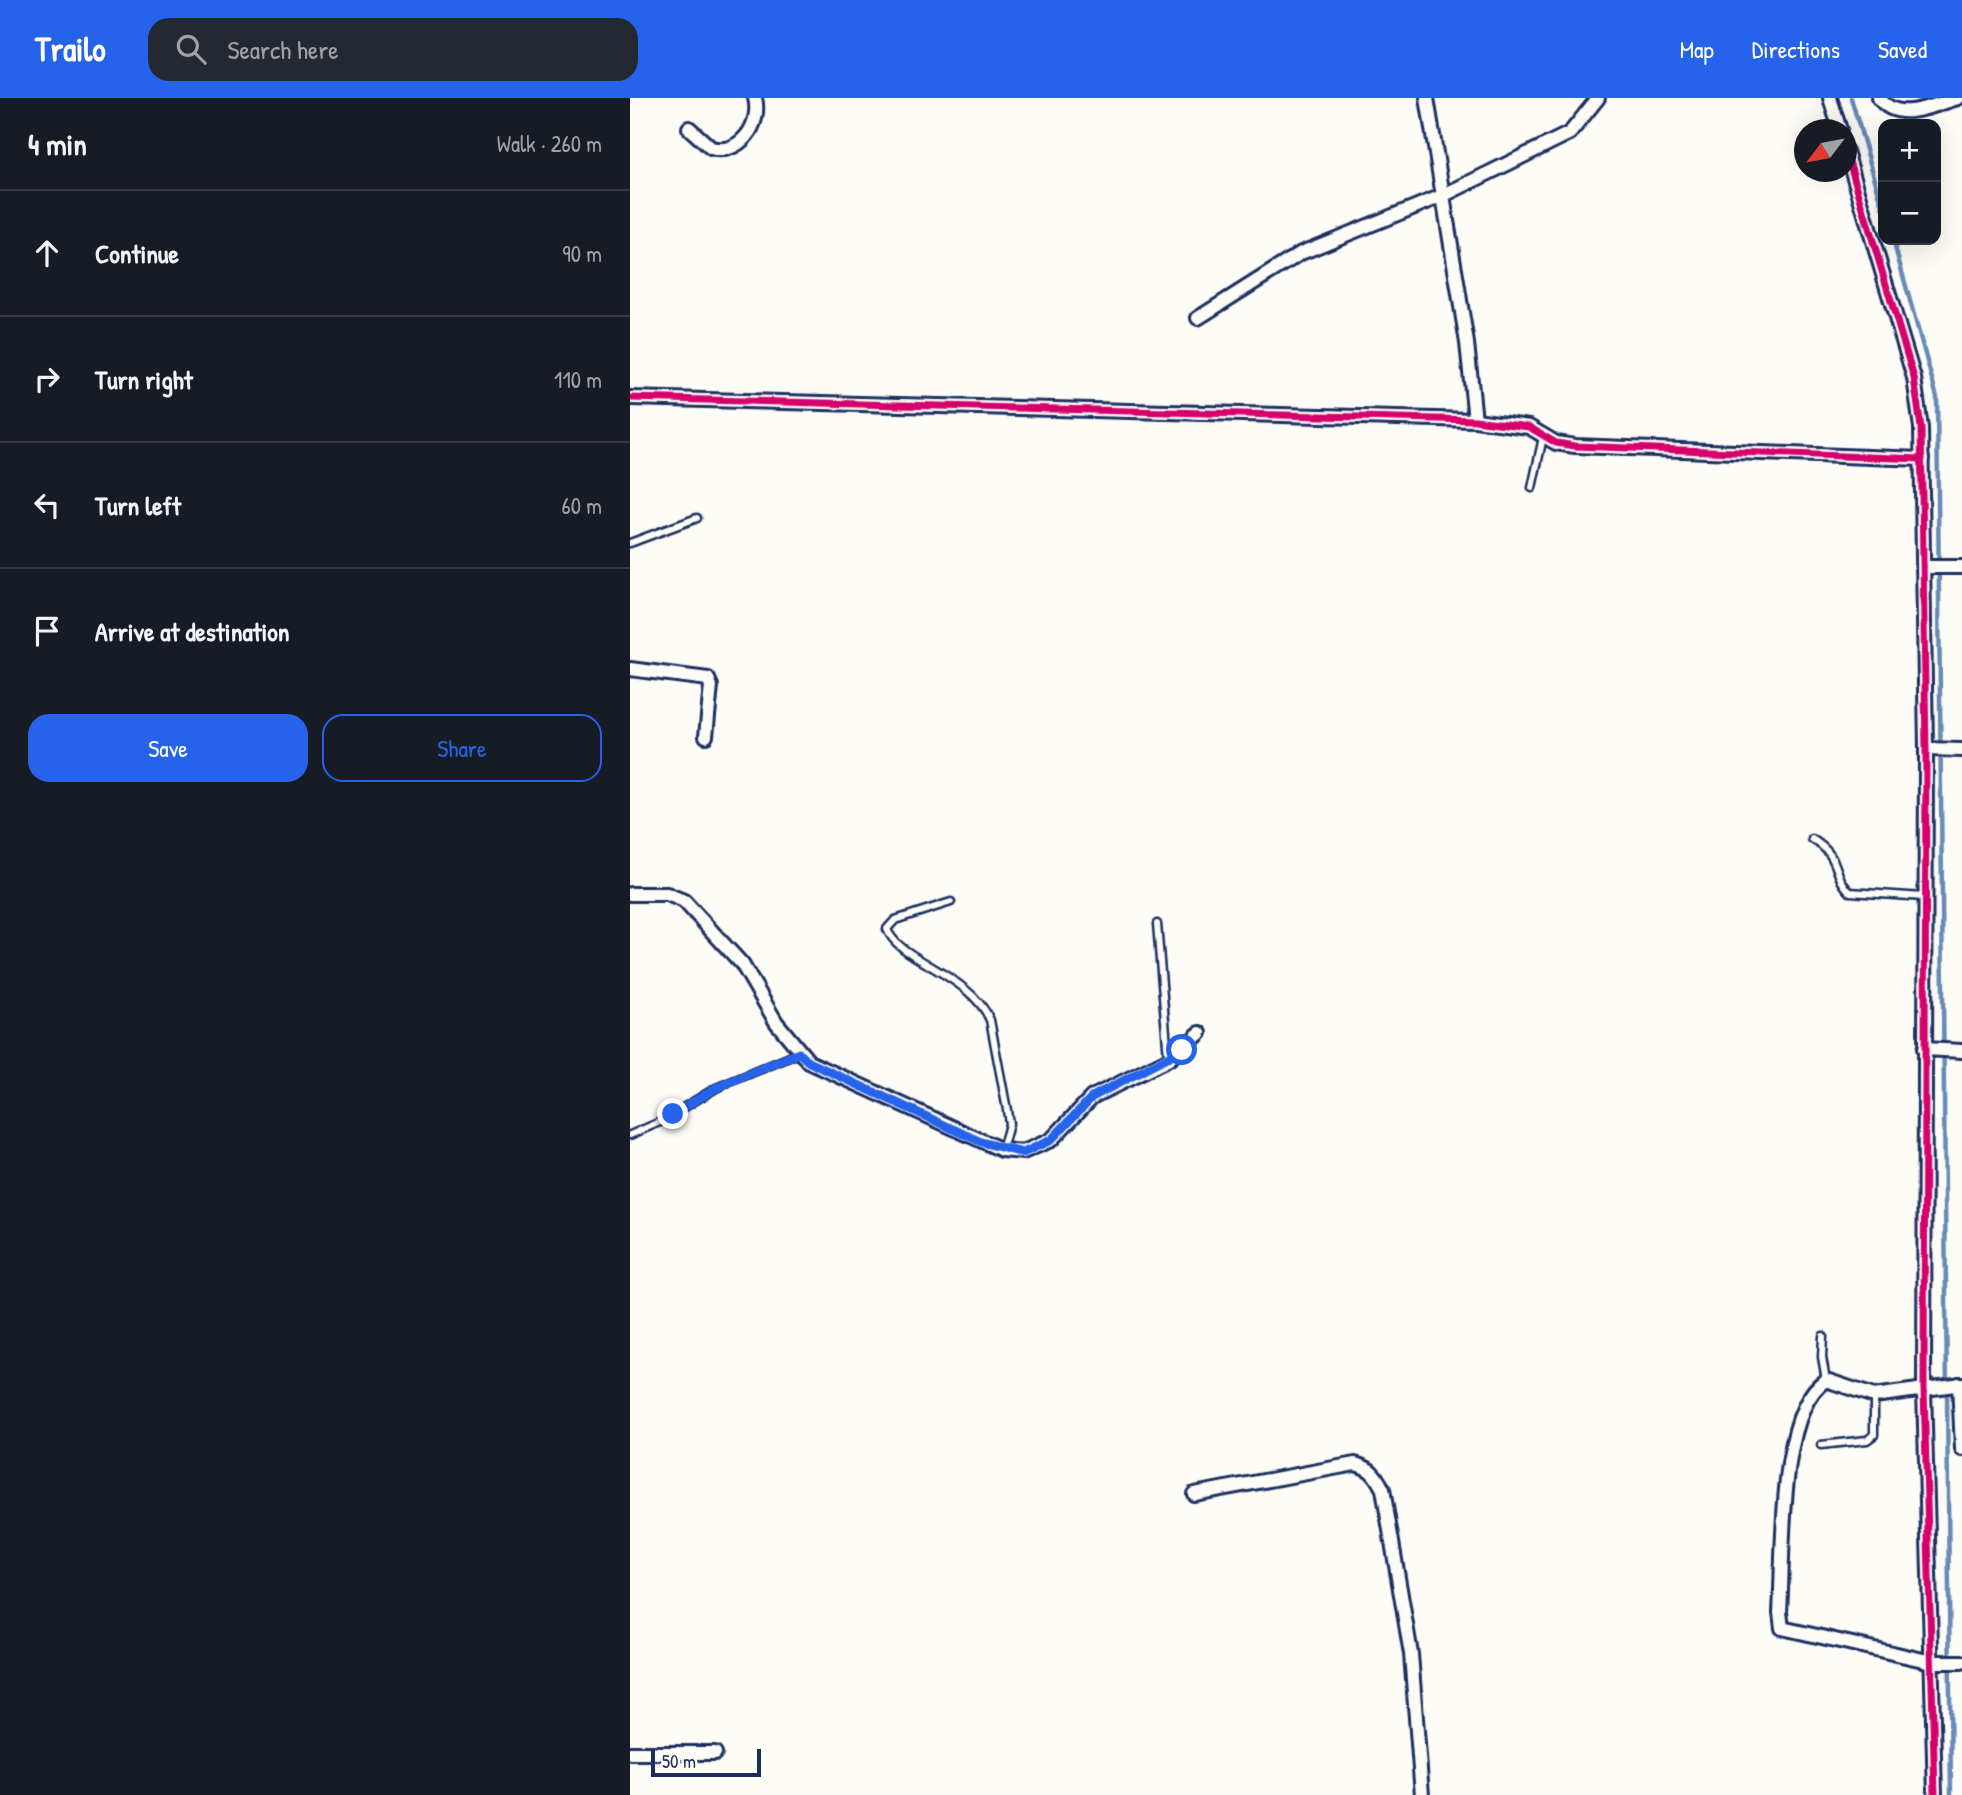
<!DOCTYPE html>
<meta charset="utf-8">
<style>
:root{--surface:#171b24;--page:#242831;--text:#f1f3f6;--muted:#9ea1a6;--line:#363941;--accent:#2563eb}
body{margin:0;font-family:"Patrick Hand",sans-serif;background:var(--page);color:var(--text)}
.controls{position:absolute;right:21px;top:21px;display:grid;overflow:hidden;border-radius:14px;box-shadow:0 7px 28px #0002}
.controls button{width:63px;height:63px;display:grid;place-items:center;padding:0;border:0;border-bottom:2px solid var(--line);background:var(--surface);color:var(--text);font:35px sans-serif}
.compass{position:absolute;left:1164px;top:21px;width:63px;height:63px;border-radius:50%;background:var(--surface);box-shadow:0 7px 28px #0002;rotate:238deg}
.scale{position:absolute;left:21px;bottom:18px;width:110px;box-sizing:border-box;padding-left:7px;border:4px solid #1b2f5e;border-top:0;font-size:19px;line-height:24px;white-space:nowrap;color:#1b2f5e;-webkit-text-stroke:5px #fdfcf7;paint-order:stroke}
.stop{position:absolute;width:21px;height:21px;margin:-16px;border:5px solid #2563eb;border-radius:50%;background:#fff}
.stop.end{background:#2563eb;border-color:#fff;box-shadow:0 2px 7px #0008}
.list{margin:0;padding:0;list-style:none}
h2{display:flex;justify-content:space-between;align-items:center;height:91px;margin:0;padding:0 28px;font-size:30px}
h2 small{font-size:23px;font-weight:400;color:var(--muted)}
.list li{display:grid;grid-template-columns:46px 1fr auto;gap:21px;align-items:center;box-sizing:border-box;height:126px;padding:0 28px;border-top:2px solid var(--line)}
.list b{display:block;font-size:26px;white-space:nowrap}
.list em{font-size:23px;font-style:normal;color:var(--muted)}
.actions{display:flex;gap:14px;padding:21px 28px}
.actions a{flex:1;padding:16px 0;border:2px solid var(--accent);border-radius:21px;text-align:center;font-size:24px;color:var(--accent)}
.actions .main{background:var(--accent);color:#fff}
.icon{flex:none;width:38px;height:38px;fill:none;stroke:currentColor;stroke-width:2;stroke-linecap:round;stroke-linejoin:round}
.map{position:relative;flex:none;width:1332px;height:1697px;overflow:hidden}
header{display:flex;align-items:center;gap:42px;box-sizing:border-box;height:98px;padding:0 35px;background:var(--accent);color:#fff}
header strong{font-size:33px}
nav{display:flex;gap:38px;margin-inline-start:auto;font-size:24px}
.search{width:490px;height:63px;background:var(--page);display:flex;align-items:center;gap:18px;box-sizing:border-box;padding:0 24px;border-radius:21px;color:var(--muted);font-size:26px}
main{display:flex}
aside{flex:1;background:var(--surface)}
.map>svg:first-child{display:block}
.lines{fill:none;stroke-linecap:round;stroke-linejoin:round}
.stream{stroke:#678ab7;stroke-width:4.5}
.service-casing{stroke:#1b2f5e;stroke-width:11}
.minor-casing{stroke:#1b2f5e;stroke-width:18}
.service{stroke:#fdfcf7;stroke-width:6}
.minor{stroke:#fdfcf7;stroke-width:12}
.cycleway-casing{stroke:#fdfcf7;stroke-width:11}
.cycleway{stroke:#d6006c;stroke-width:7}
.route{stroke:#2563eb;stroke-width:9}
</style>
<header>
<strong>Trailo</strong>
<div class="search"><svg class="icon" aria-label="search" viewBox="0 0 24 24"><circle cx="10" cy="10" r="6"/><path d="M15 15l6 6"/></svg>Search here</div>
<nav><a>Map</a><a>Directions</a><a>Saved</a></nav>
</header>
<main>
<aside>
<h2>4 min<small>Walk · 260 m</small></h2>
<ul class="list">
<li><svg class="icon" aria-label="ahead" viewBox="0 0 24 24"><path d="M12 20V5M6 11l6-6 6 6"/></svg><div><b>Continue</b></div><em>90 m</em></li>
<li><svg class="icon" aria-label="right" viewBox="0 0 24 24"><path d="M7 20v-9h11M14 6l5 5-5 5"/></svg><div><b>Turn right</b></div><em>110 m</em></li>
<li><svg class="icon" aria-label="left" viewBox="0 0 24 24"><path d="M17 20v-9H6M10 6l-5 5 5 5"/></svg><div><b>Turn left</b></div><em>60 m</em></li>
<li><svg class="icon" aria-label="arrive" viewBox="0 0 24 24"><path d="M6 21V4h12l-3 4 3 4H6"/></svg><div><b>Arrive at destination</b></div></li>
</ul>
<div class="actions"><a class="main">Save</a><a>Share</a></div>
</aside>
<div class="map">
<svg width="1332" height="1697" viewBox="0 0 1332 1697">
<rect width="100%" height="100%" fill="#fdfcf7"/>
<filter id="ink" filterUnits="userSpaceOnUse"><feTurbulence type="fractalNoise" baseFrequency=".0143" numOctaves="2"/><feDisplacementMap in="SourceGraphic" scale="14" xChannelSelector="R" yChannelSelector="G"/><feConvolveMatrix kernelMatrix="1 2 1 2 8 2 1 2 1" color-interpolation-filters="sRGB"/></filter>
<g filter="url(#ink)">
<g class="lines">
<g class="stream">
<polyline points="1221,0 1253,109"/>
<polyline points="1263,142 1307,299 1321,1697"/>
</g>
<g class="service-casing">
<g id="service">
<polyline points="902,390 913,339"/>
<polyline points="0,445 67,420"/>
<path d="M1182,741C1213,760 1201,775 1220,794L1294,799"/>
<path d="M321,804L265,822L257,831C268,862 340,876 360,922L377,1012L379,1026L372,1052"/>
<polyline points="527,826 538,959"/>
<polyline points="0,1037 30,1024 86,990 169,955"/>
<polyline points="1193,1238 1192,1259 1196,1282"/>
<polyline points="1191,1347 1237,1342 1244,1337 1244,1298"/>
</g>
</g>
<g class="minor-casing">
<g id="minor">
<polyline points="797,0 837,245 845,322"/>
<polyline points="1200,0 1210,32"/>
<path d="M1249,0C1268,26 1302,7 1328,0"/>
<path d="M59,30L81,50C109,58 132,27 125,0"/>
<polyline points="1216,53 1284,280 1291,330 1296,651 1294,1291 1305,1697"/>
<polyline points="568,220 671,155 812,98 940,35 968,0"/>
<polyline points="0,300 845,322 899,329 926,345 945,348 1292,361"/>
<polyline points="1295,469 1332,469"/>
<polyline points="0,571 78,581 81,588 76,638"/>
<polyline points="1296,651 1332,652"/>
<polyline points="0,796 37,796 54,803 112,866 146,924 179,964 372,1052 393,1054 421,1042 462,999 539,961 570,935"/>
<polyline points="1294,951 1332,953"/>
<polyline points="1329,1286 1332,1351"/>
<path d="M1332,1286L1244,1298L1196,1282C1147,1312 1154,1459 1150,1514L1152,1530L1302,1564H1332"/>
<path d="M564,1396L725,1366C741,1370 745,1376 753,1391L781,1556L792,1697"/>
<polyline points="0,1655 85,1655"/>
</g>
</g>
<use href="#service" class="service"/>
<use href="#minor" class="minor"/>
<g class="cycleway-casing">
<g id="cycleway">
<polyline points="1216,53 1284,280 1291,330 1296,651 1294,1291 1305,1697"/>
<polyline points="0,300 845,322 899,329 926,345 945,348 1292,361"/>
</g>
</g>
<use href="#cycleway" class="cycleway"/>
</g>
</g>
<g class="lines" filter="url(#ink)">
<polyline class="route" points="43,1016 86,990 169,955 179,964 351,1044 393,1055 421,1042 462,999 552,952"/>
</g>
</svg>
<div class="controls">
<button>+</button>
<button>−</button>
</div>
<svg class="compass" viewBox="-18 -18 36 36"><path d="M0-13l5 13h-10z" fill="#e53935"/><path d="M0 13l5-13h-10z" fill="#9ea1a6"/></svg>
<div class="scale">50 m</div>
<div class="stop" style="left:552px;top:952px"></div>
<div class="stop end" style="left:43px;top:1016px"></div>
</div>
</main>
